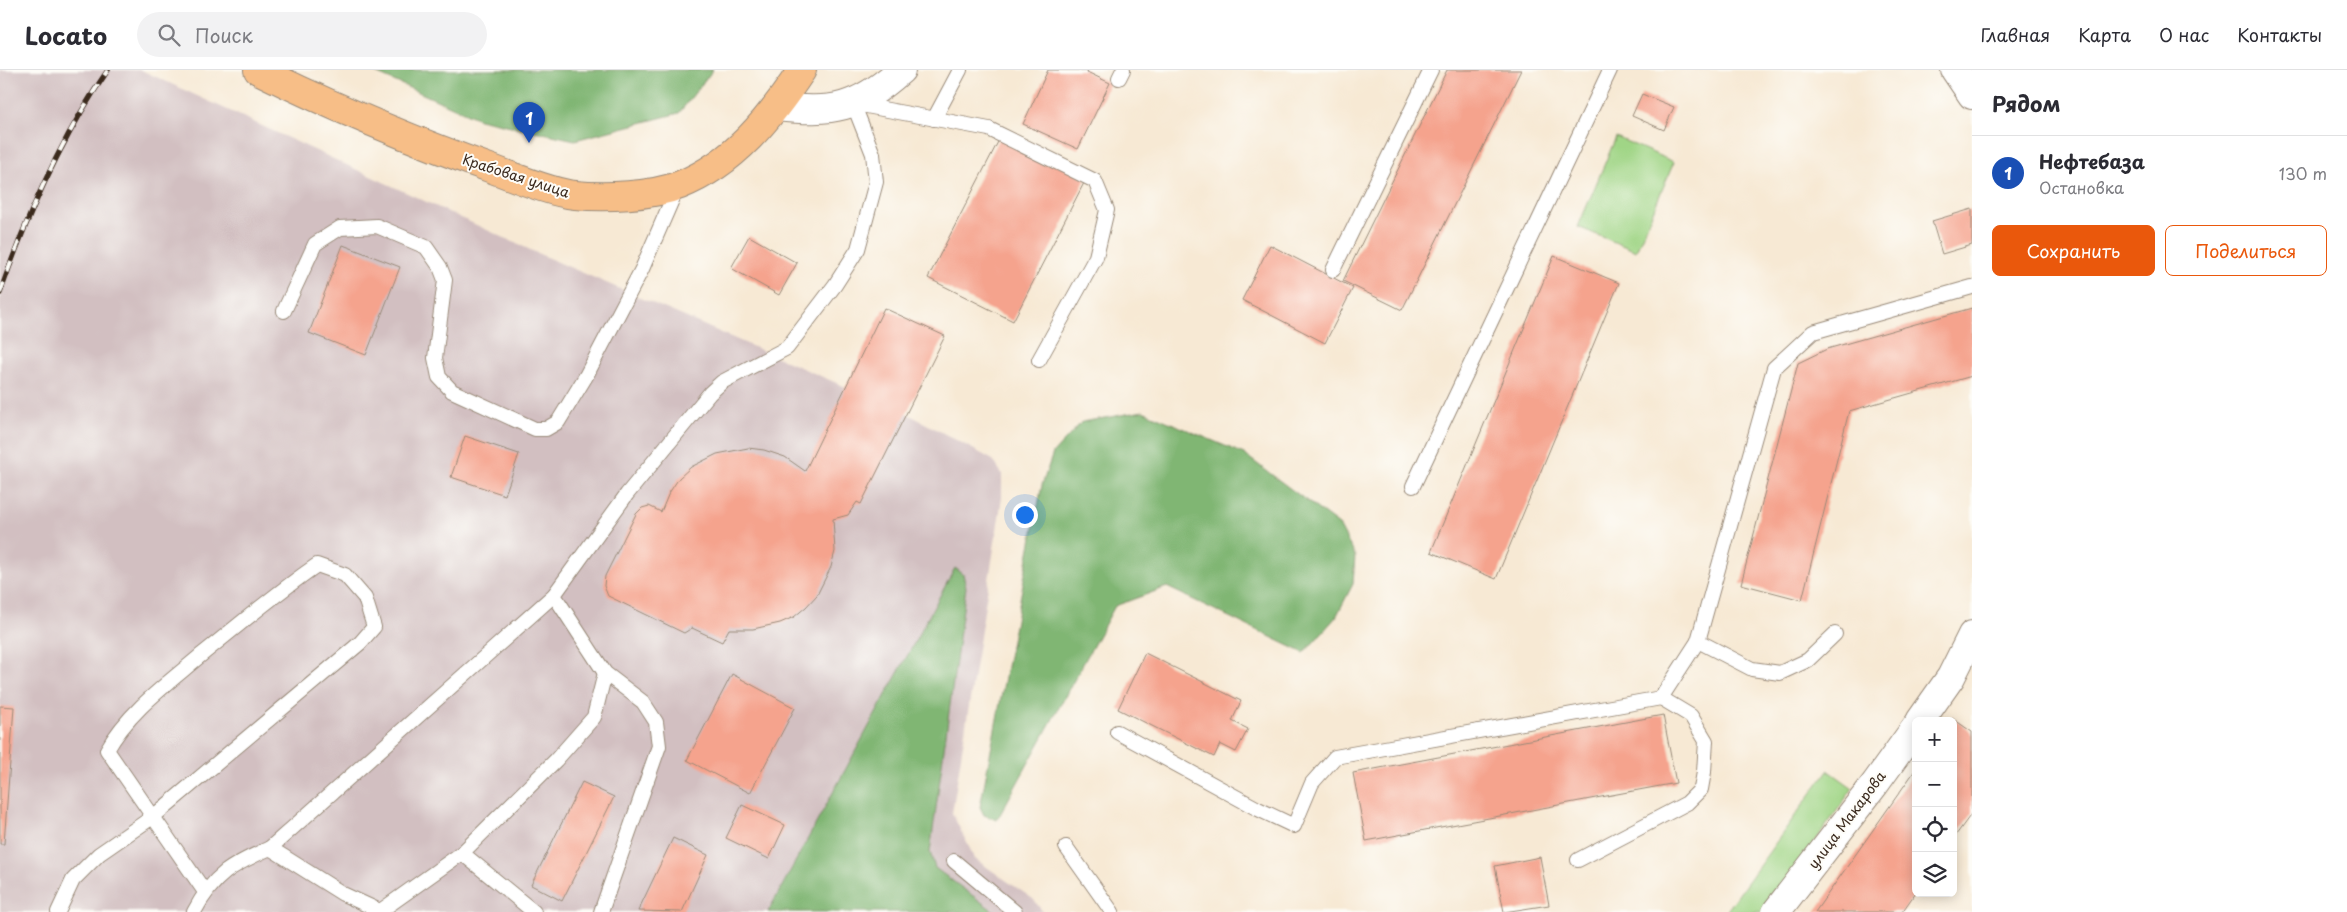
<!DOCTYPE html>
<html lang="ru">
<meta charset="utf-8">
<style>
:root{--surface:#fff;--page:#f2f2f3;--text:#2b2b33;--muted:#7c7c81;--line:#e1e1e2;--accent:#ea580c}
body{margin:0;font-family:"Playpen Sans",sans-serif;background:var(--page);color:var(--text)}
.controls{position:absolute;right:15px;bottom:15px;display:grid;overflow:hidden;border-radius:8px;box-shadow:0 2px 12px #0003}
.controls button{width:45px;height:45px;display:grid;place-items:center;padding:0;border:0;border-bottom:1px solid var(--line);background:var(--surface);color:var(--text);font:25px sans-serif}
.you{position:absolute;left:1024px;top:444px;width:18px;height:18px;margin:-12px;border:4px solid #fff;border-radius:50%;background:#1a73e8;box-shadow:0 0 0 8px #1a73e833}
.badge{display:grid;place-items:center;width:32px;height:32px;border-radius:50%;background:var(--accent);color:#fff;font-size:16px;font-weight:700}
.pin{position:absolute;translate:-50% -41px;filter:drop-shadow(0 1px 2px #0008)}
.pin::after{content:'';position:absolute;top:26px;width:18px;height:15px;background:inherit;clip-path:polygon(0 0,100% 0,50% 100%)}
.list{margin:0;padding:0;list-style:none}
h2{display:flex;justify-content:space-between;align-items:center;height:65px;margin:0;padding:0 20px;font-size:21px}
h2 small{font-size:16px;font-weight:400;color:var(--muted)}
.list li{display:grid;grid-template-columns:32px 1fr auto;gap:15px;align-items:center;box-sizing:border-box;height:75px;padding:0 20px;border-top:1px solid var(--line)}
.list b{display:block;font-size:19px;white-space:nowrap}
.list p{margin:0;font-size:16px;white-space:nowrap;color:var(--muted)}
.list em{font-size:16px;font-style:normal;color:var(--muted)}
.actions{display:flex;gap:10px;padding:15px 20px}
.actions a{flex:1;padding:11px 0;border:1px solid var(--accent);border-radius:8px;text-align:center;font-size:18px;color:var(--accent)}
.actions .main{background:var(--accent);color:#fff}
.icon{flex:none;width:28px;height:28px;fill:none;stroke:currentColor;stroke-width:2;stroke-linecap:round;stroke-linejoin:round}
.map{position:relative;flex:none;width:1972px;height:842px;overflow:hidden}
header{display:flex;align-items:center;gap:30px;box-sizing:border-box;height:70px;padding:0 25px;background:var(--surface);border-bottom:1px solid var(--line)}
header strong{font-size:24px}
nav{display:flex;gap:28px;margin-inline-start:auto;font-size:18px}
.search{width:350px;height:45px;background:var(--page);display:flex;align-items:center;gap:12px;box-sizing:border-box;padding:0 18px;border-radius:28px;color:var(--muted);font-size:19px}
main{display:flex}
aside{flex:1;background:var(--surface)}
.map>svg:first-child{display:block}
.industrial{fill:#d2bfc1}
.green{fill:#a0d586;stroke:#6e8052}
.forest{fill:#80b673;stroke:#5e7048}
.building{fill:#f5a38d}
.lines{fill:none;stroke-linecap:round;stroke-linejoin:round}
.lane-casing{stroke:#998a79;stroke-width:16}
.street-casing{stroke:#998a79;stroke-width:30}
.primary-casing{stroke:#998a79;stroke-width:30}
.lane{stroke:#fff;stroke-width:14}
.street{stroke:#fff;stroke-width:28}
.primary{stroke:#f7be87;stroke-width:28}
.rail-casing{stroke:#3b2a1e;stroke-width:5.5}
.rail{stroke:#fdfcf7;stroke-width:4;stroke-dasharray:11;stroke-linecap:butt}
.labels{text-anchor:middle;stroke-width:4;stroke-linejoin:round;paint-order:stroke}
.street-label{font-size:14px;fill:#3b2a1e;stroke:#fdfcf7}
</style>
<header>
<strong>Locato</strong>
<div class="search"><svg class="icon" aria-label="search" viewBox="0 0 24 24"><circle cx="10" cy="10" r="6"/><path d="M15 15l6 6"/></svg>Поиск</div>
<nav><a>Главная</a><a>Карта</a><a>О нас</a><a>Контакты</a></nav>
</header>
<main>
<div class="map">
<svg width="1972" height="842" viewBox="0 0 1972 842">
<rect width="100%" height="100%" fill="#fdfcf7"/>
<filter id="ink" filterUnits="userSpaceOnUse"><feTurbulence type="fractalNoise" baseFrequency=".02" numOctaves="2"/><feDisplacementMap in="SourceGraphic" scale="10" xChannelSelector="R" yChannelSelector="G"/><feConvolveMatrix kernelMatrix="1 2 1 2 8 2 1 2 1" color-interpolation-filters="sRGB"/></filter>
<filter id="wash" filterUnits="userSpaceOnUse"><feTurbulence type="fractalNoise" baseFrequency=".0096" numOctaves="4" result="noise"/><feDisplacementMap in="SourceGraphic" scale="20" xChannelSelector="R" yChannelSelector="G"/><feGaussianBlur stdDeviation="1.12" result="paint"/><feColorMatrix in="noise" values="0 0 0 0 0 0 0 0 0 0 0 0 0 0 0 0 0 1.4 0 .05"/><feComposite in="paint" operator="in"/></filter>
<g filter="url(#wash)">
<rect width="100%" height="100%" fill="#f7e9d4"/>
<polygon class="industrial" points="0,0 141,0 537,183 908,344 993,390 1002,404 1002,428 952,743 975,789 1033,829 1043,842 0,842"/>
<g class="green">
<polygon points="1616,67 1674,92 1636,181 1578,157"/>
<polygon points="1828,700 1853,718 1765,842 1726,842"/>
</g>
<g class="forest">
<polygon points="369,0 713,0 679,43 575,70 479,49"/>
<polygon points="1143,341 1244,384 1339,455 1355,485 1353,514 1336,547 1304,583 1167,517 1115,536 997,750 984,745 980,737 1042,415 1053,383 1082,352"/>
<polygon points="955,498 963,504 966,517 930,782 935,798 995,842 768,842"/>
</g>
<g id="blocks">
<g class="building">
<polygon points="1048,0 1088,0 1087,2 1110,13 1078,79 1023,54"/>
<polygon points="1447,0 1521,0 1402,240 1343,211"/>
<polygon points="1642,24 1674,37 1664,60 1632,46"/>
<polygon points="1001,66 1086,109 1013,251 928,208"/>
<polygon points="1972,139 1972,175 1942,184 1932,151"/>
<polygon points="749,166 797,193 779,225 731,198"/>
<polygon points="343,175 400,197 366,285 309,263"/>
<polygon points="1270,175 1353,218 1325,273 1242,230"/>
<polygon points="1554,186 1619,213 1496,509 1431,482"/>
<polygon points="884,238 945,266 861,434 857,432 848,445 833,449 835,481 831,497 817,525 806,537 794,547 780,553 753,559 729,559 722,572 692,558 684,563 608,526 604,516 605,506 636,444 642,438 649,436 661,442 669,423 679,408 691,397 717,384 748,378 764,380 785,387 805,401"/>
<polygon points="1972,238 1972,306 1849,341 1802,530 1741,514 1798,293 1827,279"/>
<polygon points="465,366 519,384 505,425 451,407"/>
<polygon points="1145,583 1241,631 1232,651 1248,659 1236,682 1220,674 1214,687 1118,639"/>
<polygon points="732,604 795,638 750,723 687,690"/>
<polygon points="0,636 14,637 4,774 0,774"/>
<polygon points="1663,645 1676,713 1366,771 1353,703"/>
<polygon points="1952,648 1972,662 1972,743 1953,769 1953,651 1950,651"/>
<polygon points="1916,699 1916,822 1902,842 1815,842"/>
<polygon points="582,712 614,727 562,831 531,815"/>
<polygon points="742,735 785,755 769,789 726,768"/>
<polygon points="673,768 708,785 682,842 638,841"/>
<polygon points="1540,787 1549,835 1504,842 1495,796"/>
</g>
</g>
</g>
<g filter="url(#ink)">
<use href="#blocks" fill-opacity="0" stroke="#998a79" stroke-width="1"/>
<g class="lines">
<g class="lane-casing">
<g id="lane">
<polyline points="1119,8 1123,0"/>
<polyline points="856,34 989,59 1095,111 1107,140 1096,187 1039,290"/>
<polyline points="934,49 960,0"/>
<polyline points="1333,200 1431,0"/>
<polyline points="284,241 315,174 340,158 377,156 426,177 440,197 445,210 435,288 439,307 452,321 535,359 546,359 558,352 586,306 642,199 678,116"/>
<polyline points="1413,416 1610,0"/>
<polyline points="1698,571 1752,599 1780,603 1808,590 1835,564"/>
<polyline points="1117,662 1258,739 1294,756 1312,713 1335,687 1661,628 1698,571 1774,298 1813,262 1972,217"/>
<polyline points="1066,777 1112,842"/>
<polyline points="270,778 554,525"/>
<polyline points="462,783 556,690 594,647 605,603"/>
<polyline points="1578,790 1687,733 1701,719 1704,702 1706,671 1691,646 1661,628"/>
<polyline points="954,791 1015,842"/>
<path d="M58,842L73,810L99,784L154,746L360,573L374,557L365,528L345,505L317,495C276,523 239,555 200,586C167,614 128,642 107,680L205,822"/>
<path d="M194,842C214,804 232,795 270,778L343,824L380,841"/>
<polyline points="379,842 462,783 534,842"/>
<polyline points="601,842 659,676 656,652 643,632 605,603 554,525 627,424 710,323 722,312 787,278 835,215 858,179 876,112 873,84 853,33"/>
</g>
</g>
<g class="street-casing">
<g id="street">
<polyline points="1955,0 1972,25"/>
<path d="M776,37C834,43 857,39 901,0"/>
<polyline points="1920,651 1951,607 1972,565"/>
<polyline points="1776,842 1875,714 1916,657"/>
</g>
</g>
<g class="primary-casing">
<path id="primary" d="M258,0C335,38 414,71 495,100C517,108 552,123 575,125C605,128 652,126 680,115C735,93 770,48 802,0"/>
</g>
<use href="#lane" class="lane"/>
<use href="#street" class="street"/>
<use href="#primary" class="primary"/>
<g class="rail-casing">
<path id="rail" d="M0,223C27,145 61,68 108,0"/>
</g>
<use href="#rail" class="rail"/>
</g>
</g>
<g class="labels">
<g class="street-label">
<text transform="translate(516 106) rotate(18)" y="5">Крабовая улица</text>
<text transform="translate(1847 750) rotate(-53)" y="5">улица Макарова</text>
</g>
</g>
</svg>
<div class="controls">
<button>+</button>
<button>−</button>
<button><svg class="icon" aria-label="locate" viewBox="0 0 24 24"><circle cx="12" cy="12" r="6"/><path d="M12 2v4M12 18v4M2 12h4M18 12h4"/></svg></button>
<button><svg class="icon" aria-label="layers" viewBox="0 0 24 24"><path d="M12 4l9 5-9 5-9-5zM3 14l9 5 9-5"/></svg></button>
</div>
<div class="you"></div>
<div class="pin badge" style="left:529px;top:73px;background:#1a4fb4">1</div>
</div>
<aside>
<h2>Рядом<small></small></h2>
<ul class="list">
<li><span class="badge" style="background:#1a4fb4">1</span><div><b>Нефтебаза</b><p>Остановка</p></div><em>130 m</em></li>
</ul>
<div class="actions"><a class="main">Сохранить</a><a>Поделиться</a></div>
</aside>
</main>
